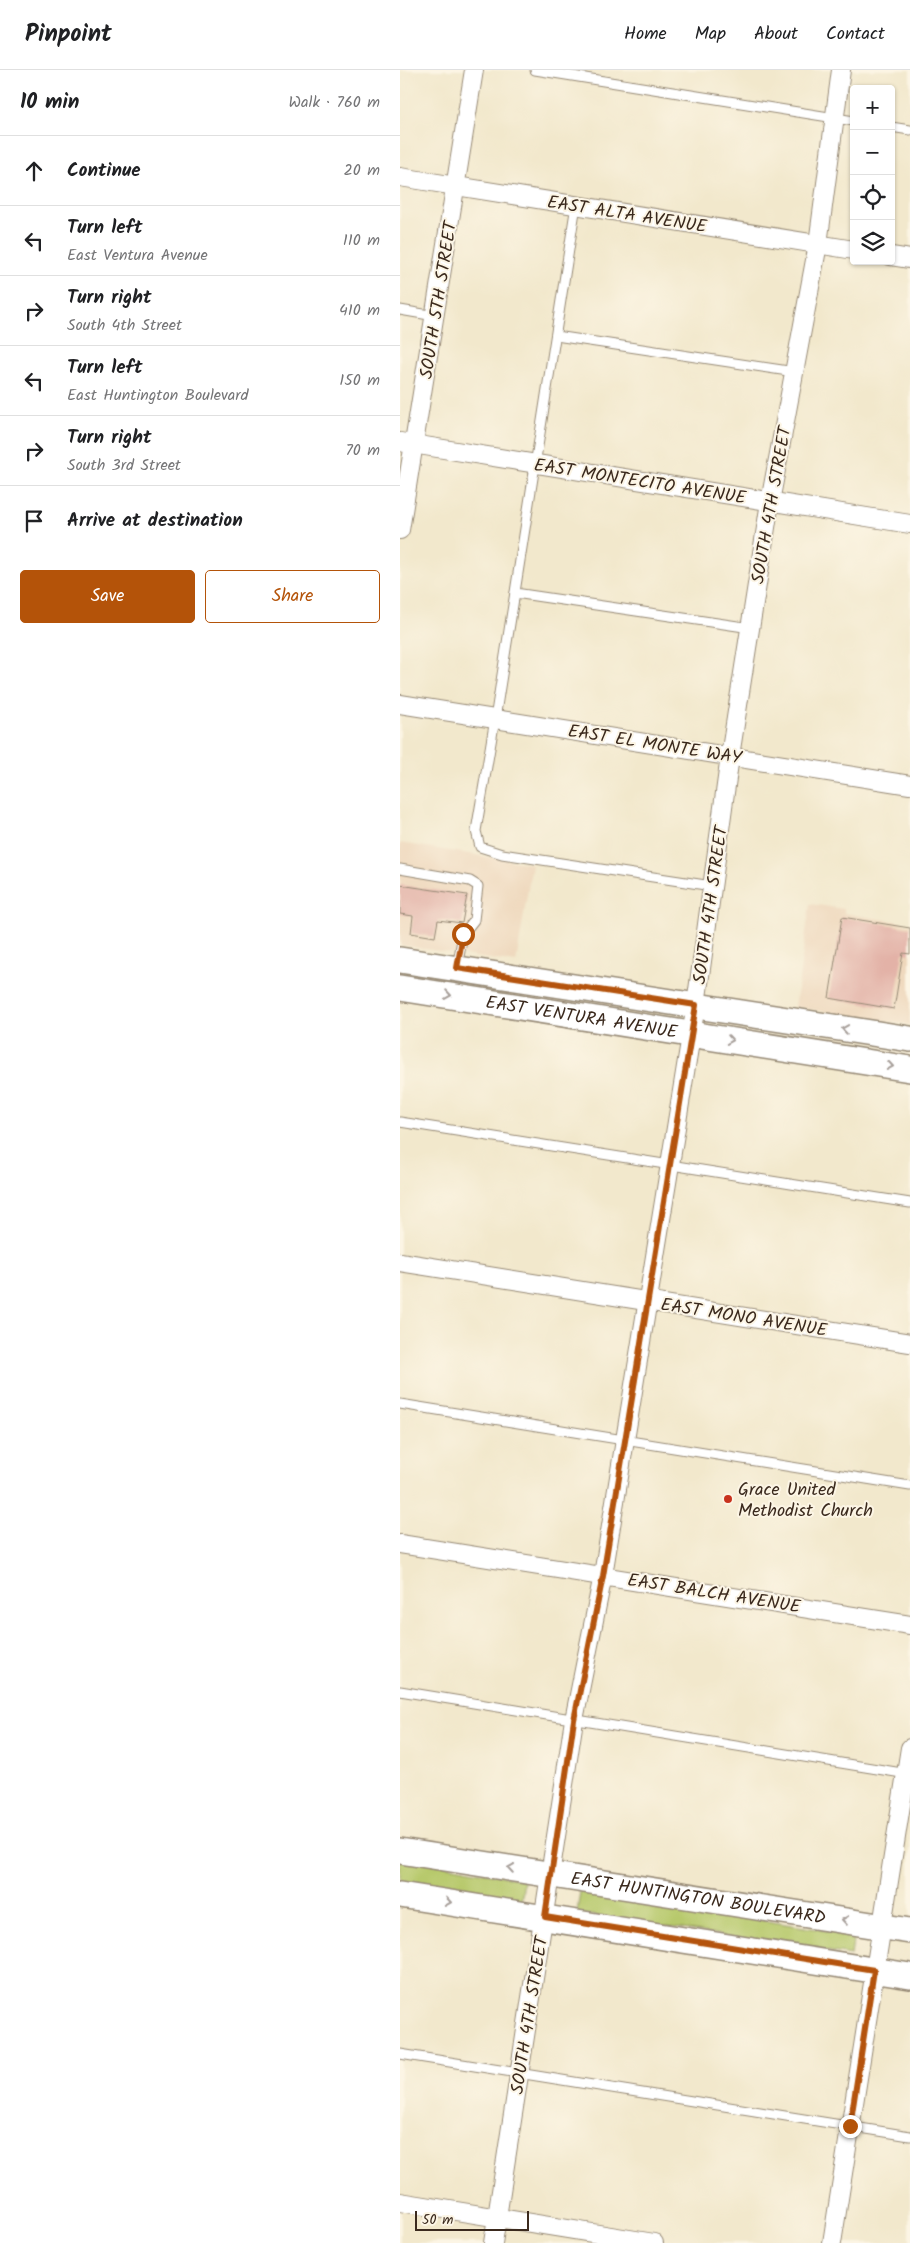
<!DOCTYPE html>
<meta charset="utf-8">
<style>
:root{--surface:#fff;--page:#f6f6f6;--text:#202124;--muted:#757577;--line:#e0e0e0;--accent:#b45309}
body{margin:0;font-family:Kalam,sans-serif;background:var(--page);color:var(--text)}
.controls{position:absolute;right:15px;top:15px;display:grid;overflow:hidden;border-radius:5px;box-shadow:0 1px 4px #0004}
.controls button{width:45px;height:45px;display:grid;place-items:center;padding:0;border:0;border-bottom:1px solid var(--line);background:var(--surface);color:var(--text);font:25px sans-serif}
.scale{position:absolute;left:15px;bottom:12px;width:114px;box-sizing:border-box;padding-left:5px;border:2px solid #3b2a1e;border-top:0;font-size:14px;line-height:18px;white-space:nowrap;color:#3b2a1e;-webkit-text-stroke:4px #fcf5e5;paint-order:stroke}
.stop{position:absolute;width:15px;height:15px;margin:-11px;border:4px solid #b45309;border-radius:50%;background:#fff}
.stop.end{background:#b45309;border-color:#fff;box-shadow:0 1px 5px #0008}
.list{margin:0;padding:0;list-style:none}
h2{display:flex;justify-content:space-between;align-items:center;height:65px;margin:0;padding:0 20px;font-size:21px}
h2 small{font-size:16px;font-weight:400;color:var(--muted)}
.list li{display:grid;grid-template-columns:32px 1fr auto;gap:15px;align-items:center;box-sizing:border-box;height:70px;padding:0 20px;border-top:1px solid var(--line)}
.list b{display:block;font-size:19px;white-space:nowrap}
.list p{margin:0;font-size:16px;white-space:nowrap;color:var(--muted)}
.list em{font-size:16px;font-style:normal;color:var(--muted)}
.actions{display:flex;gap:10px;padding:15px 20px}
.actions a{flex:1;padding:11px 0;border:1px solid var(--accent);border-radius:5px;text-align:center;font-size:18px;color:var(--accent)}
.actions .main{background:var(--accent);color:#fff}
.icon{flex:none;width:28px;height:28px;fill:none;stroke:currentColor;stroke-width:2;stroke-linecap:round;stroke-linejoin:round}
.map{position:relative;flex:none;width:510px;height:2173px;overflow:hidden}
header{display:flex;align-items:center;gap:30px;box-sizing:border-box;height:70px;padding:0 25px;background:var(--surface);border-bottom:1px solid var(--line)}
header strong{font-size:24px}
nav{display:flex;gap:28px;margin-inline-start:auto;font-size:18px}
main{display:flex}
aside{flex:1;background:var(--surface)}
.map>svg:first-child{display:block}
.built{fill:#eed7bb}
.green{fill:#b7c96c;stroke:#797a45}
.building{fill:#e3b2a7}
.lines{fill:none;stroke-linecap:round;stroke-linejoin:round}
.lane-casing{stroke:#968975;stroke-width:11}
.street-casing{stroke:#968975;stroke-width:20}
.secondary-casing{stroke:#968975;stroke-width:28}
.lane{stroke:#fff;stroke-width:9}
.street{stroke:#fff;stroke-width:18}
.secondary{stroke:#fff;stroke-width:25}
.oneway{stroke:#a79f9a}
.route{stroke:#b45309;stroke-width:6}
.poi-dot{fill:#c8321e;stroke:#fcf5e5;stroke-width:2}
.labels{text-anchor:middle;stroke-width:4;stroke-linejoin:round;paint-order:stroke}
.street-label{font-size:18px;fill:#3b2a1e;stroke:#fcf5e5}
.poi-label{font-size:18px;fill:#3b2a1e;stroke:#fcf5e5;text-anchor:start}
</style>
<header>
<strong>Pinpoint</strong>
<nav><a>Home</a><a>Map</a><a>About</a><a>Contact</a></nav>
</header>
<main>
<aside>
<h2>10 min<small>Walk · 760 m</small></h2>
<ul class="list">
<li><svg class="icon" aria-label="ahead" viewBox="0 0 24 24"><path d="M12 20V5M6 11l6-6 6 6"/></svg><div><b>Continue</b></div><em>20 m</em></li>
<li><svg class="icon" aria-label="left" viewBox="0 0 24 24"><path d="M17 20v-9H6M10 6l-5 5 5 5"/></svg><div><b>Turn left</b><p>East Ventura Avenue</p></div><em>110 m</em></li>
<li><svg class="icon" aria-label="right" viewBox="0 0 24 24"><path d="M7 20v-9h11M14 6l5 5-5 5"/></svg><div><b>Turn right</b><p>South 4th Street</p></div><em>410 m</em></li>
<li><svg class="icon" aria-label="left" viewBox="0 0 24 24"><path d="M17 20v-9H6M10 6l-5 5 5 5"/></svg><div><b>Turn left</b><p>East Huntington Boulevard</p></div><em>150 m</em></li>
<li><svg class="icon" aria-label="right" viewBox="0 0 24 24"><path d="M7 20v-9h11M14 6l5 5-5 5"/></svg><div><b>Turn right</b><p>South 3rd Street</p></div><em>70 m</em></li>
<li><svg class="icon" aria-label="arrive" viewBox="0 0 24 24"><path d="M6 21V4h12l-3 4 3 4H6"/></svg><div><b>Arrive at destination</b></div></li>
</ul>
<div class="actions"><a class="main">Save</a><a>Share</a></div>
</aside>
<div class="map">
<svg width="510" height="2173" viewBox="0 0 510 2173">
<rect width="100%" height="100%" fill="#fcf5e5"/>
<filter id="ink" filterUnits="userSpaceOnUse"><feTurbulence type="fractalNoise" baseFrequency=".02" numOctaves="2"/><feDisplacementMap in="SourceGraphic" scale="10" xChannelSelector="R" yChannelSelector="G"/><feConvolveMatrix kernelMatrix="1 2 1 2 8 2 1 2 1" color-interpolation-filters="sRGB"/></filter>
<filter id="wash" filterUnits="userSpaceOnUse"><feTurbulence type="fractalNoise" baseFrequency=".0096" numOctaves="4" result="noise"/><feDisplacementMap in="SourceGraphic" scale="20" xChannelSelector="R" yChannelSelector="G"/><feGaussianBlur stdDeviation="1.12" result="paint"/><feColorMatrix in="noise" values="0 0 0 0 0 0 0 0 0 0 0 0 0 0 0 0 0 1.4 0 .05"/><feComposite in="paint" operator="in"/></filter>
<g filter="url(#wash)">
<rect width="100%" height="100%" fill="#f2e8cc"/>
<g class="built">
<polygon points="0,773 132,794 116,893 0,875"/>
<polygon points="410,834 444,839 444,843 510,854 510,955 395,937"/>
</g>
<g class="green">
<polygon points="0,1787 124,1810 121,1833 0,1818"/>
<polygon points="180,1821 454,1865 451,1885 177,1843"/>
</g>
<g id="blocks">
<g class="building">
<polygon points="0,815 67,825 62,853 38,850 35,867 11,863 13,846 0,844"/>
<polygon points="442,847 510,858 510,884 503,883 494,939 429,928"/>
</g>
</g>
</g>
<g filter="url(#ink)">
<use href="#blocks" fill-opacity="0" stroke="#968975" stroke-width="1"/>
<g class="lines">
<g class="lane-casing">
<g id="lane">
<polyline points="135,0 454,51"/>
<polyline points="491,57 510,60"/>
<polyline points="176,135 95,649 76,761 80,777 102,784 312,816"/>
<polyline points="0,240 35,246"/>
<polyline points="156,266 395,302"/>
<polyline points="115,523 351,558"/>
<polyline points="0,799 70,811 78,816 74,850 63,864 57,898"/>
<polyline points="0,1052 510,1133"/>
<polyline points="0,1334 510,1416"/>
<polyline points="0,1621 508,1704"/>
<polyline points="0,1984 510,2066"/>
</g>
</g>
<g class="street-casing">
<g id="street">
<polyline points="0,107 454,180"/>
<polyline points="491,186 510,189"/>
<polyline points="0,372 510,454"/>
<polyline points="0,460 74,0"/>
<polyline points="0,634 510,715"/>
<polyline points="0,1192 510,1273"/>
<polyline points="0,1474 510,1555"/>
<polyline points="0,2132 254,2173"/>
<polyline points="93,2173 174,1650 203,1505 296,935 330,686 370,432 418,174 441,0"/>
<polyline points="432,2173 510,1678"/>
</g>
</g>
<g class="secondary-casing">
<g id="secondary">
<polyline points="0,890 510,969"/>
<path id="s1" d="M0,918L510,999"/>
<path id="s2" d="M0,1781L510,1861"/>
<polyline points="0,1825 510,1906"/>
</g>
</g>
<use href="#lane" class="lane"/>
<use href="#street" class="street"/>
<use href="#secondary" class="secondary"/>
</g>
<defs><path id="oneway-chevron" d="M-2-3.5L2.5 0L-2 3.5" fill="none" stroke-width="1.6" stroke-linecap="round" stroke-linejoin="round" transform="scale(1.25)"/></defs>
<g class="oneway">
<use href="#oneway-chevron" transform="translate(48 925) rotate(9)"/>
<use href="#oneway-chevron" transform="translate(445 959) rotate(-171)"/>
<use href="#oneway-chevron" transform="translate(330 970) rotate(9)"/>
<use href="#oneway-chevron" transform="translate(490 996) rotate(9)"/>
<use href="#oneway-chevron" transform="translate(111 1798) rotate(-171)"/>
<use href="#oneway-chevron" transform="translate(48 1832) rotate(9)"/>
<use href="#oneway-chevron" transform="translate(445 1850) rotate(-171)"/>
</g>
</g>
<g class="lines" filter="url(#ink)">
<polyline class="route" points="63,864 57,898 296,935 203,1506 174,1650 145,1847 474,1900 450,2056"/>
</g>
<circle class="poi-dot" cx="328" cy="1429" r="5"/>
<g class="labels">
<g class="street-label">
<text transform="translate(227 144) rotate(9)" y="6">EAST ALTA AVENUE</text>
<text transform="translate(38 230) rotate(-81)" y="6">SOUTH 5TH STREET</text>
<text transform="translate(240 411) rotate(9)" y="6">EAST MONTECITO AVENUE</text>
<text transform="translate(371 435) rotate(-80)" y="6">SOUTH 4TH STREET</text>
<text transform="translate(255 674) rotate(9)" y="6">EAST EL MONTE WAY</text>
<text transform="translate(310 835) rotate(-82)" y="6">SOUTH 4TH STREET</text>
<text dy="6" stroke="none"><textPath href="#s1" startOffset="184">EAST VENTURA AVENUE</textPath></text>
<text transform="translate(344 1247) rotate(9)" y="6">EAST MONO AVENUE</text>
<text transform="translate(314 1523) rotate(9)" y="6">EAST BALCH AVENUE</text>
<text dy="6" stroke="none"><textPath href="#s2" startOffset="302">EAST HUNTINGTON BOULEVARD</textPath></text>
<text transform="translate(129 1945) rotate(-81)" y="6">SOUTH 4TH STREET</text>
</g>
<g class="poi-label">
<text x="338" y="1425">Grace United<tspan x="338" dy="21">Methodist Church</tspan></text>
</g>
</g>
</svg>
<div class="controls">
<button>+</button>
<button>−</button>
<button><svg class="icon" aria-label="locate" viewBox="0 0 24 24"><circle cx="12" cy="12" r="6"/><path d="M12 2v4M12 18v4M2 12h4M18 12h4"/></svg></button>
<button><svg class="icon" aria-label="layers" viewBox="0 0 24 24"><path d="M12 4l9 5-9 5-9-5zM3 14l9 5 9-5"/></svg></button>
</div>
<div class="scale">50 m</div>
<div class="stop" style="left:63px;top:864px"></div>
<div class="stop end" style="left:450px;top:2056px"></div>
</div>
</main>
